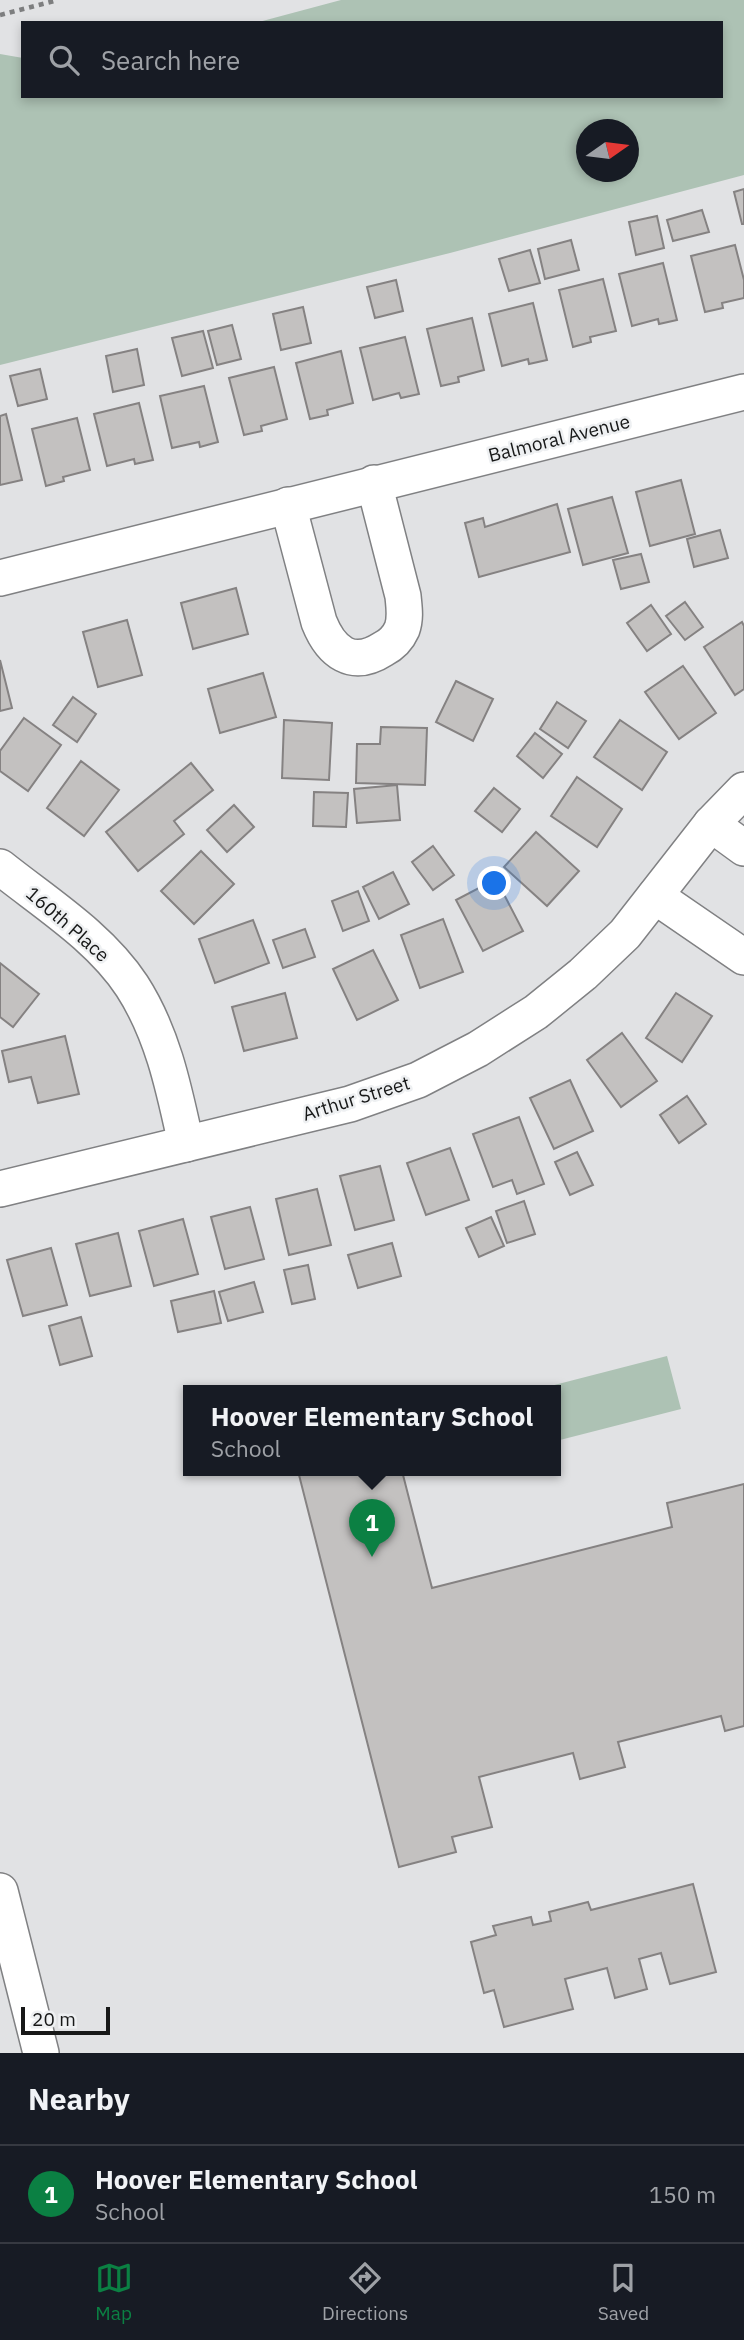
<!DOCTYPE html>
<style>
:root{--surface:#171b24;--page:#20242c;--text:#f1f3f6;--muted:#9ea1a6;--line:#363941;--accent:#0b8043}
body{margin:0;font-family:"IBM Plex Sans",sans-serif;background:var(--page);color:var(--text)}
.compass{position:absolute;left:576px;top:119px;width:63px;height:63px;border-radius:50%;background:var(--surface);box-shadow:0 4px 10px #0003;rotate:76deg}
.scale{position:absolute;left:21px;bottom:18px;width:89px;box-sizing:border-box;padding-left:7px;border:4px solid #171818;border-top:0;font-size:19px;line-height:24px;white-space:nowrap;color:#171818;-webkit-text-stroke:5px #eef0f2;paint-order:stroke}
.you{position:absolute;left:495px;top:884px;width:24px;height:24px;margin:-18px;border:5px solid #fff;border-radius:50%;background:#1a73e8;box-shadow:0 0 0 10px #1a73e833}
.badge{display:grid;place-items:center;width:46px;height:46px;border-radius:50%;background:var(--accent);color:#fff;font-size:23px;font-weight:700}
.pin{position:absolute;translate:-50% -58px;filter:drop-shadow(0 2px 4px #0008)}
.pin::after{content:'';position:absolute;top:37px;width:24px;height:21px;background:inherit;clip-path:polygon(0 0,100% 0,50% 100%)}
.popup{position:absolute;left:183px;top:1385px;width:378px;height:91px;box-sizing:border-box;display:grid;place-content:center;border-radius:0px;background:var(--surface);filter:drop-shadow(0 2px 5px #0005);font-size:23px;white-space:nowrap;color:var(--muted)}
.popup b{font-size:26px;color:var(--text)}
.popup::after{content:'';position:absolute;left:50%;top:100%;margin-left:-14px;border:14px solid transparent;border-top-color:var(--surface)}
.list{margin:0;padding:0;list-style:none}
h2{display:flex;justify-content:space-between;align-items:center;height:91px;margin:0;padding:0 28px;font-size:30px}
h2 small{font-size:23px;font-weight:400;color:var(--muted)}
.list li{display:grid;grid-template-columns:46px 1fr auto;gap:21px;align-items:center;box-sizing:border-box;height:98px;padding:0 28px;border-top:2px solid var(--line)}
.list b{display:block;font-size:26px;white-space:nowrap}
.list p{margin:0;font-size:23px;white-space:nowrap;color:var(--muted)}
.list em{font-size:23px;font-style:normal;color:var(--muted)}
.icon{flex:none;width:38px;height:38px;fill:none;stroke:currentColor;stroke-width:2;stroke-linecap:round;stroke-linejoin:round}
.map{position:relative;flex:none;width:744px;height:2053px;overflow:hidden}
.search{position:absolute;background:var(--surface);box-shadow:0 4px 10px #0003;left:21px;right:21px;top:21px;height:77px;display:flex;align-items:center;gap:18px;box-sizing:border-box;padding:0 24px;border-radius:0px;color:var(--muted);font-size:26px}
.sheet{height:189px;background:var(--surface)}
nav{display:flex;justify-content:space-around;align-items:center;box-sizing:border-box;height:98px;border-top:2px solid var(--line);background:var(--surface);font-size:19px;color:var(--muted)}
nav a{display:grid;justify-items:center;gap:4px}
nav .on{color:var(--accent)}
.map>svg:first-child{display:block}
.green{fill:#adc2b4;fill-rule:evenodd}
.building{fill:#c3c1c0;stroke:#858282;stroke-width:2}
.lines{fill:none;stroke-linecap:round;stroke-linejoin:round}
.street-casing{stroke:#808183;stroke-width:38}
.path{stroke:#7d7e7f;stroke-width:4.5;stroke-dasharray:5 5;stroke-linecap:butt}
.street{stroke:#fff;stroke-width:35}
.labels{text-anchor:middle;stroke-width:5;stroke-linejoin:round;paint-order:stroke}
.street-label{font-size:19px;fill:#171818;stroke:#eef0f2}
</style>
<div class="map">
<svg width="744" height="2053" viewBox="0 0 744 2053">
<rect width="100%" height="100%" fill="#e1e2e4"/>
<g class="green">
<path d="M341,0H744V175L450,253L0,365V54L23,58V96H721V23H255ZM586,130H628V172H586Z"/>
<polygon points="667,1356 681,1409 556,1441 556,1391 531,1391"/>
</g>
<g class="building">
<polygon points="744,189 744,224 742,224 734,192"/>
<polygon points="702,210 709,232 673,241 667,220"/>
<polygon points="657,216 664,248 636,255 629,222"/>
<polygon points="571,240 579,270 545,279 538,249"/>
<polygon points="735,245 744,280 744,298 722,303 723,308 705,312 691,256"/>
<polygon points="530,250 540,283 509,291 499,259"/>
<polygon points="663,263 677,320 659,324 658,319 632,326 619,274"/>
<polygon points="603,279 616,331 590,337 591,342 573,347 559,290"/>
<polygon points="396,280 403,311 375,318 367,287"/>
<polygon points="533,303 547,360 529,364 528,359 502,366 489,314"/>
<polygon points="303,307 311,343 281,350 273,314"/>
<polygon points="472,318 484,370 458,377 459,382 441,386 427,329"/>
<polygon points="232,325 241,359 217,365 208,331"/>
<polygon points="203,331 213,368 182,376 172,338"/>
<polygon points="405,337 419,394 401,398 399,393 373,400 360,348"/>
<polygon points="137,349 144,385 113,392 106,356"/>
<polygon points="341,351 353,403 327,410 328,415 310,419 296,363"/>
<polygon points="274,367 287,419 261,426 262,431 244,435 229,378"/>
<polygon points="40,369 47,399 18,406 10,376"/>
<polygon points="204,386 218,442 200,447 199,442 172,448 160,396"/>
<polygon points="139,403 153,460 135,464 134,459 107,466 94,414"/>
<polygon points="6,414 22,480 0,485 0,416"/>
<polygon points="77,418 90,470 63,477 64,481 46,486 32,429"/>
<polygon points="681,480 695,534 650,546 636,492"/>
<polygon points="612,497 628,553 583,565 568,509"/>
<polygon points="557,504 570,552 479,577 465,523 483,518 485,527"/>
<polygon points="720,530 728,558 694,567 687,539"/>
<polygon points="641,554 649,582 621,589 613,560"/>
<polygon points="236,588 248,634 193,649 181,603"/>
<polygon points="685,602 703,627 685,640 666,616"/>
<polygon points="651,605 671,634 647,651 627,623"/>
<polygon points="127,620 142,675 98,687 83,632"/>
<polygon points="742,622 744,626 744,689 735,695 704,647"/>
<polygon points="0,660 12,708 0,711"/>
<polygon points="683,666 716,713 679,739 645,692"/>
<polygon points="263,673 276,717 220,733 208,689"/>
<polygon points="456,681 493,699 473,741 436,722"/>
<polygon points="73,697 96,714 77,742 53,725"/>
<polygon points="557,702 586,721 568,748 540,729"/>
<polygon points="24,718 61,745 28,791 0,771 0,751"/>
<polygon points="284,720 332,723 329,780 282,778"/>
<polygon points="620,720 667,752 642,790 594,757"/>
<polygon points="381,727 427,728 425,785 356,783 357,744 380,744"/>
<polygon points="535,733 562,754 543,778 517,756"/>
<polygon points="81,761 119,790 84,836 47,808"/>
<polygon points="191,763 213,790 174,821 184,834 138,871 106,832"/>
<polygon points="577,777 622,809 597,847 551,816"/>
<polygon points="397,785 400,820 357,823 354,789"/>
<polygon points="494,788 520,809 502,832 475,811"/>
<polygon points="314,792 348,793 346,827 313,826"/>
<polygon points="234,805 254,827 227,852 207,830"/>
<polygon points="536,832 579,871 547,906 504,867"/>
<polygon points="433,846 454,875 433,890 412,862"/>
<polygon points="201,851 234,884 194,924 161,891"/>
<polygon points="393,872 409,904 379,919 363,887"/>
<polygon points="496,879 523,931 483,951 456,900"/>
<polygon points="358,891 369,921 343,931 332,901"/>
<polygon points="443,919 463,972 420,988 401,935"/>
<polygon points="253,920 269,963 215,983 199,939"/>
<polygon points="305,929 315,957 283,968 273,940"/>
<polygon points="373,950 398,1000 357,1020 333,969"/>
<polygon points="0,963 39,994 13,1027 0,1017"/>
<polygon points="285,993 297,1038 244,1051 232,1007"/>
<polygon points="676,993 712,1016 682,1062 646,1038"/>
<polygon points="622,1033 657,1081 621,1107 587,1060"/>
<polygon points="65,1036 79,1094 38,1103 31,1077 9,1082 2,1051"/>
<polygon points="570,1080 593,1131 554,1149 530,1098"/>
<polygon points="687,1096 706,1124 679,1143 660,1115"/>
<polygon points="519,1117 544,1184 517,1194 512,1180 493,1187 473,1134"/>
<polygon points="450,1148 469,1200 426,1215 407,1163"/>
<polygon points="577,1152 593,1185 570,1195 555,1162"/>
<polygon points="380,1166 394,1220 355,1230 340,1176"/>
<polygon points="317,1189 331,1245 289,1255 276,1199"/>
<polygon points="524,1201 535,1234 507,1243 496,1211"/>
<polygon points="250,1207 264,1259 225,1269 211,1217"/>
<polygon points="491,1217 504,1246 479,1257 466,1228"/>
<polygon points="183,1219 198,1274 154,1286 139,1231"/>
<polygon points="118,1233 131,1286 90,1296 76,1244"/>
<polygon points="392,1243 401,1276 358,1288 348,1255"/>
<polygon points="51,1248 67,1305 23,1316 7,1260"/>
<polygon points="308,1265 315,1299 292,1304 284,1270"/>
<polygon points="254,1282 263,1312 228,1321 219,1292"/>
<polygon points="214,1291 221,1323 178,1332 171,1301"/>
<polygon points="81,1317 92,1356 60,1365 49,1326"/>
<polygon points="298,1471 402,1471 432,1588 672,1527 667,1503 744,1484 744,1726 725,1731 721,1716 618,1742 625,1767 580,1779 573,1753 479,1777 492,1827 452,1837 456,1852 399,1867"/>
<polygon points="693,1884 716,1972 670,1984 661,1953 639,1959 647,1989 615,1998 607,1968 565,1979 573,2009 504,2027 494,1990 484,1993 471,1942 496,1935 493,1926 531,1917 533,1925 551,1921 549,1912 588,1902 591,1910"/>
</g>
<g class="lines">
<g class="street-casing">
<g id="street">
<path d="M288,505L319,622C331,652 352,669 383,649C391,645 398,638 402,629C406,618 404,607 403,596L374,483"/>
<polyline points="0,578 744,392"/>
<polyline points="711,824 744,848"/>
<path d="M0,867C45,903 100,937 132,986C163,1034 174,1089 186,1144"/>
<polyline points="655,896 744,957"/>
<polyline points="0,1189 350,1104 418,1080 478,1049 536,1012 583,974 625,934 711,824 744,790"/>
<polyline points="0,1891 41,2053"/>
</g>
</g>
<polyline class="path" points="0,15 58,0"/>
<use href="#street" class="street"/>
</g>
<g class="labels">
<g class="street-label">
<text transform="translate(559 438) rotate(-14)" y="7">Balmoral Avenue</text>
<text transform="translate(68 924) rotate(41)" y="7">160th Place</text>
<text transform="translate(356 1098) rotate(-17)" y="7">Arthur Street</text>
</g>
</g>
</svg>
<svg class="compass" viewBox="-18 -18 36 36"><path d="M0-13l5 13h-10z" fill="#e53935"/><path d="M0 13l5-13h-10z" fill="#9ea1a6"/></svg>
<div class="scale">20 m</div>
<div class="you"></div>
<div class="pin badge" style="left:372px;top:1557px">1</div>
<div class="popup"><b>Hoover Elementary School</b>School</div>
<div class="search"><svg class="icon" aria-label="search" viewBox="0 0 24 24"><circle cx="10" cy="10" r="6"/><path d="M15 15l6 6"/></svg>Search here</div>
</div>
<section class="sheet">
<h2>Nearby<small></small></h2>
<ul class="list">
<li><span class="badge">1</span><div><b>Hoover Elementary School</b><p>School</p></div><em>150 m</em></li>
</ul>
</section>
<nav>
<a class="on"><svg class="icon" aria-label="map" viewBox="0 0 24 24"><path d="M3 6l6-2 6 2 6-2v14l-6 2-6-2-6 2zM9 4v14M15 6v14"/></svg>Map</a>
<a><svg class="icon" aria-label="directions" viewBox="0 0 24 24"><path d="M12 3l9 9-9 9-9-9zM9 14v-3h6M13 9l2 2-2 2"/></svg>Directions</a>
<a><svg class="icon" aria-label="saved" viewBox="0 0 24 24"><path d="M7 4h10v16l-5-4-5 4z"/></svg>Saved</a>
</nav>
